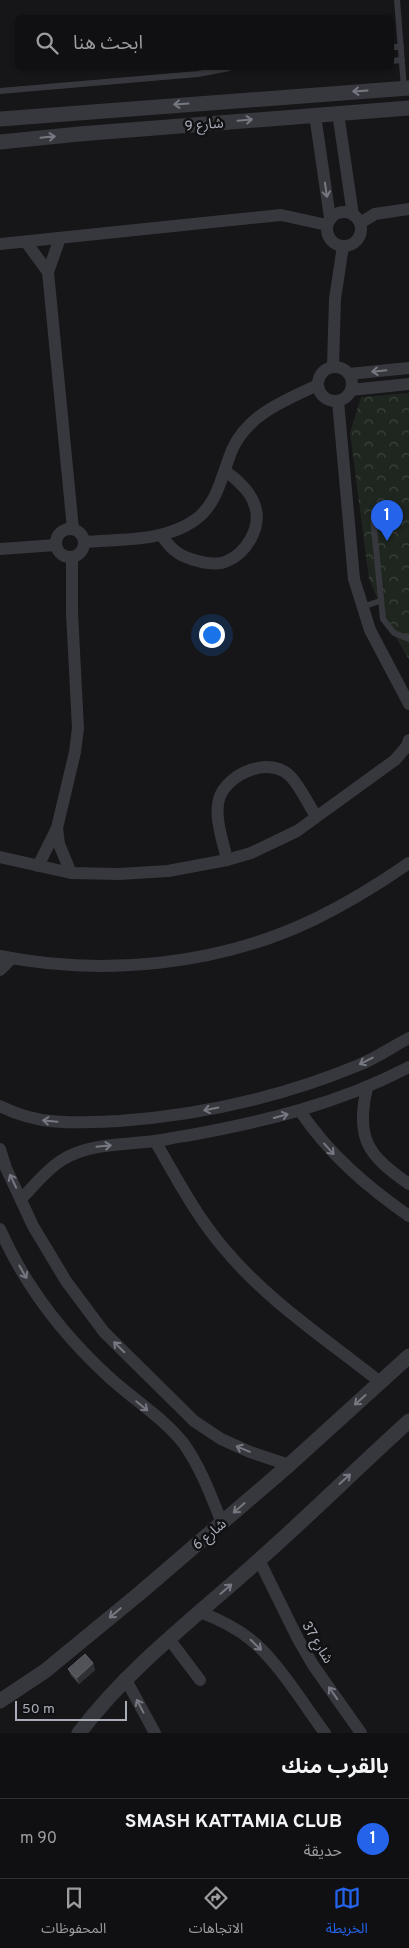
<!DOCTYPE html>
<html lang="ar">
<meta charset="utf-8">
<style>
:root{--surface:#101012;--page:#19191b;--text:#f1f3f6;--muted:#9c9d9f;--line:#303032;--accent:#2563eb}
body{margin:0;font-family:Overpass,"Noto Sans Arabic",sans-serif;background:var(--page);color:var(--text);direction:rtl}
.scale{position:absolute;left:15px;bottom:12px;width:112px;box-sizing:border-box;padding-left:5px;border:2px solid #a8adb8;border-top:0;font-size:14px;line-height:18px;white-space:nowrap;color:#a8adb8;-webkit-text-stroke:4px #111113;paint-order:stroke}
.you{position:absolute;left:211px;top:634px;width:18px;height:18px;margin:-12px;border:4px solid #fff;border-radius:50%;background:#1a73e8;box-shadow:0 0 0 8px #1a73e833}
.badge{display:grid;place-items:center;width:32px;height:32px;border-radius:50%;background:var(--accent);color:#fff;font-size:16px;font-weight:700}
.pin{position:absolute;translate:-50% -41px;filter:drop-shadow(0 1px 2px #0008)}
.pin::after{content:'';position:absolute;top:26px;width:18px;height:15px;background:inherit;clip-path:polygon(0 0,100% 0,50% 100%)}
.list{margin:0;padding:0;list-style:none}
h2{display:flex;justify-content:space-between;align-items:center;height:65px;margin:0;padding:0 20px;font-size:21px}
h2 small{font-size:16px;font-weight:400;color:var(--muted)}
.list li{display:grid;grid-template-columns:32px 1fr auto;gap:15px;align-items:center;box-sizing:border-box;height:80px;padding:0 20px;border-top:1px solid var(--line)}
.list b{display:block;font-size:19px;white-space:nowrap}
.list p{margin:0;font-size:16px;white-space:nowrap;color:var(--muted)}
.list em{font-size:16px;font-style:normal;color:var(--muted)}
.icon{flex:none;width:28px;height:28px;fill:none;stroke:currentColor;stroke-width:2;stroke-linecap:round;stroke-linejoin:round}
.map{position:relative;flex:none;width:409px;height:1733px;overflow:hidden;direction:ltr}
.search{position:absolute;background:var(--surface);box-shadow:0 1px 4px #0004;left:15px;right:15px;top:15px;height:55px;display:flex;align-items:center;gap:12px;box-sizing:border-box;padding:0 18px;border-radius:8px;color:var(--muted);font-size:19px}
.sheet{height:145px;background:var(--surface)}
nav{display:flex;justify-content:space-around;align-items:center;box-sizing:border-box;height:70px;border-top:1px solid var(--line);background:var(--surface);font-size:14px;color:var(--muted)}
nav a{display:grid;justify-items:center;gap:2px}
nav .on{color:var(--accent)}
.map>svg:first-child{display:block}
.park{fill:url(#park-crowns)}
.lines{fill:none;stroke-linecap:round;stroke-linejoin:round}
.service{stroke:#37383d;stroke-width:6}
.minor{stroke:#37383d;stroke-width:12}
.tertiary{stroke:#37383d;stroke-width:15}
.wall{fill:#47494d}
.shaded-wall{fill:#2f3033}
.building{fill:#525359;stroke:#5f6168}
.oneway{stroke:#757881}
.labels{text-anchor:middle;stroke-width:5;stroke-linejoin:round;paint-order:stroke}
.street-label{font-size:14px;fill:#a8adb8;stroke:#111113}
</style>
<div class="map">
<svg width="409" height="1733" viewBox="0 0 409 1733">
<defs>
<pattern id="park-crowns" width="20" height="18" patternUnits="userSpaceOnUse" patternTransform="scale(1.25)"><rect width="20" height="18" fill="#1e261f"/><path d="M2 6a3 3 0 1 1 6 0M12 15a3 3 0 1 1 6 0" fill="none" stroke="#3c433d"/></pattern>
</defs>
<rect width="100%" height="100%" fill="#161618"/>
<polygon class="park" points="409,393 409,660 389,625 369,579 350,433 361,397"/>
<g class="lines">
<g class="service">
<polyline points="397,0 404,88"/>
<polyline points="392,47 401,47"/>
<polyline points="392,61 402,60"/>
<polyline points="0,91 198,74 229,68"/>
<polyline points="373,518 383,619 394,633 409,639"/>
<polyline points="362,607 380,601"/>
</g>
<g class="minor">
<polyline points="338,113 353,215"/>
<polyline points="315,115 330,218"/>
<circle cx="344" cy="229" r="17"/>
<polyline points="360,223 375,214 409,209"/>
<polyline points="60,238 48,272 73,529"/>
<polyline points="26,242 48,272"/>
<polyline points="0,244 281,215 327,225"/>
<polyline points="333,366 335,299 343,246"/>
<circle cx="335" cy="384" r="17"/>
<polyline points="349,374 409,368"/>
<polyline points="351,390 409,384"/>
<polyline points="338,401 354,579 370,630 409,704"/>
<circle cx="70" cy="543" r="14"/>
<path d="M161,535C165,540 169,546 174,550C181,556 189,559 198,561C205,563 218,565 225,562C246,554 262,528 255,506C251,492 237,479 225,471"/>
<path d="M84,542C121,539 164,542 195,520C218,504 222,474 232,450C247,415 285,400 318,385"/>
<polyline points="0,549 56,545"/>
<polyline points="57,828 59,844 71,873"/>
<polyline points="0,857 71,873 119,874 168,871 227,860 251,853 297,831 395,760 407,746 409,740"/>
<path d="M227,860C223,841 214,818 219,799C227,773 271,755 291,777C301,788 308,804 316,816"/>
<polyline points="38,866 57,828 75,752 78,728 72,613 72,557"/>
<path d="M0,956C103,977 220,965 315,919C348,903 379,884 409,863"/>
<polyline points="0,970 11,959"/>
<path d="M367,1088C355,1138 368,1156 409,1184"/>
<path d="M0,1106C39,1126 76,1123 119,1121C201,1115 282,1097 359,1065C376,1058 392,1047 409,1038"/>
<path d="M300,1111C329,1154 366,1186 409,1216"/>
<path d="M155,1141C176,1177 195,1214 222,1246C266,1300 326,1339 380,1382"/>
<polyline points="0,1149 6,1168 33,1226 66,1281 104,1332 194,1421 221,1439 250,1452 289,1465"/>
<path d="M21,1199C34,1186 46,1170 62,1160C90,1143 123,1145 155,1141C165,1140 175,1137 185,1136C263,1122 338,1104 409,1067"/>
<path d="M0,1229C25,1286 65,1337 110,1378C134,1400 164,1418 184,1444C201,1468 211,1496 222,1523"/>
<polyline points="259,1560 298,1639 313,1665 361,1733"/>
<path d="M200,1612C218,1619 235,1627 250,1639C277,1660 304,1705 325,1733"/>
<polyline points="169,1639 200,1680"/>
<polyline points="125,1678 155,1733"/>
</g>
<g class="tertiary">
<polyline points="0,119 409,88"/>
<polyline points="0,142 79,134 409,108"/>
<polyline points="0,1701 45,1671 140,1593 289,1465 409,1356"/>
<path d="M79,1733C130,1666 197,1616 259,1560C310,1515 358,1467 409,1421"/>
</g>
</g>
<polygon class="wall" points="93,1663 95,1670 79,1684 71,1675 68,1669"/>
<polygon class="shaded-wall" points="93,1663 95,1670 79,1684 77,1678"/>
<polygon class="building" points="85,1654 93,1663 77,1678 68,1669"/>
<defs><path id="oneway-shaft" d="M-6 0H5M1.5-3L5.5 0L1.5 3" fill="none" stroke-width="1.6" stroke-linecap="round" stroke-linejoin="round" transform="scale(1.25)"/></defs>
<g class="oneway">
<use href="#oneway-shaft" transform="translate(360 91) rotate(176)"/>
<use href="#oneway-shaft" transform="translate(181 104) rotate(176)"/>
<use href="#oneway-shaft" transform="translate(245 120) rotate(-5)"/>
<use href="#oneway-shaft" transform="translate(48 137) rotate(-6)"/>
<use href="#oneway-shaft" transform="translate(326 190) rotate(82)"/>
<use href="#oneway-shaft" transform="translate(379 371) rotate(174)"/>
<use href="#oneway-shaft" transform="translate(366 1061) rotate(153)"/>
<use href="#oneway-shaft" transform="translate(211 1109) rotate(168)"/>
<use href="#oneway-shaft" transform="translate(281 1116) rotate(-16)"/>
<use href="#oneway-shaft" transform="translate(50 1121) rotate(-175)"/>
<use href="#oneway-shaft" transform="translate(104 1146) rotate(-6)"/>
<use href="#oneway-shaft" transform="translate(329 1149) rotate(48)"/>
<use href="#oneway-shaft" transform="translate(13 1181) rotate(-115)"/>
<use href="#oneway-shaft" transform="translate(23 1272) rotate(60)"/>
<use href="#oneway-shaft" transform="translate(119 1347) rotate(-135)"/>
<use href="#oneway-shaft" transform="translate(360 1400) rotate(138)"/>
<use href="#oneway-shaft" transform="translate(142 1406) rotate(39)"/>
<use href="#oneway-shaft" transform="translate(243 1449) rotate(-157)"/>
<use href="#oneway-shaft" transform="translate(345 1479) rotate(-42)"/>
<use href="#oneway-shaft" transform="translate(239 1508) rotate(139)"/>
<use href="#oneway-shaft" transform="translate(226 1589) rotate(-41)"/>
<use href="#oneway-shaft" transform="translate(115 1613) rotate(140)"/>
<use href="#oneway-shaft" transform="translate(256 1645) rotate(44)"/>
<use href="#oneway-shaft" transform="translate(333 1693) rotate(-125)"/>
<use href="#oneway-shaft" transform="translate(140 1706) rotate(-118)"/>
</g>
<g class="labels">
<g class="street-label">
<text transform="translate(204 124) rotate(-5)" y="5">شارع 9</text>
<text transform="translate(209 1534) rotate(-40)" y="5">شارع 6</text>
<text transform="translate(318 1642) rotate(59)" y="5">شارع 37</text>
</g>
</g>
</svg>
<div class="scale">50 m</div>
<div class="you"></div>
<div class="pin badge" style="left:387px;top:541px">1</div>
<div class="search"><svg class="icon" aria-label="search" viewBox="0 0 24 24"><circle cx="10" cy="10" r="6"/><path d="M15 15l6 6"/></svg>ابحث هنا</div>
</div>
<section class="sheet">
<h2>بالقرب منك<small></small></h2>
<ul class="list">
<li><span class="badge">1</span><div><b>SMASH KATTAMIA CLUB</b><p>حديقة</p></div><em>90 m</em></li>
</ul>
</section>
<nav>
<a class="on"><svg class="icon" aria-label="map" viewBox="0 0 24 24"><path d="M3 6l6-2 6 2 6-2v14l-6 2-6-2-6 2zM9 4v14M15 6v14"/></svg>الخريطة</a>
<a><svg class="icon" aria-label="directions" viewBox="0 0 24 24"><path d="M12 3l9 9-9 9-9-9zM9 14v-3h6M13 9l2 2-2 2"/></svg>الاتجاهات</a>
<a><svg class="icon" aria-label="saved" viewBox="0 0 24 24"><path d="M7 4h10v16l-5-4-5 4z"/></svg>المحفوظات</a>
</nav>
